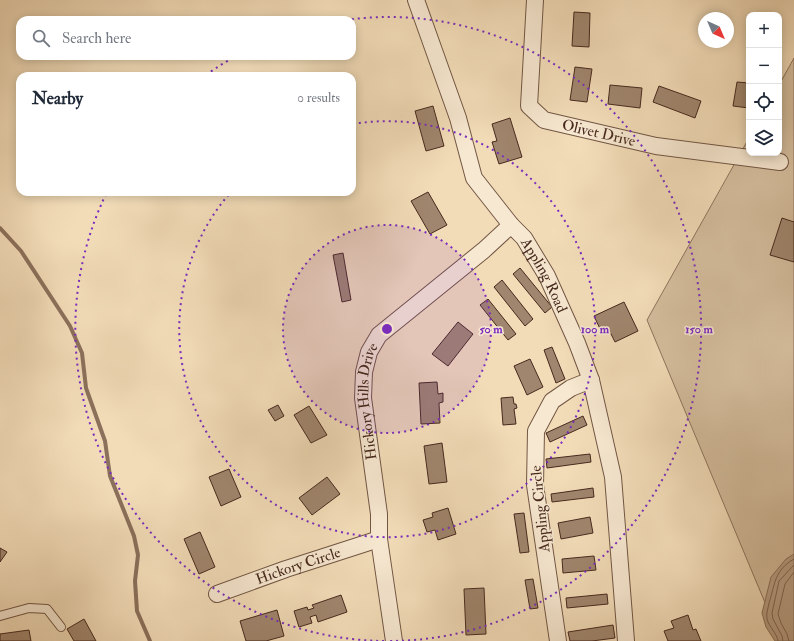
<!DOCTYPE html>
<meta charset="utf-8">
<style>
:root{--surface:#fff;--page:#f6f6f7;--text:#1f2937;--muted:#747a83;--line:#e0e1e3}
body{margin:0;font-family:"IM FELL Double Pica",serif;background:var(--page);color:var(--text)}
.controls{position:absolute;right:12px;top:12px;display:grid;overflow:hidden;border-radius:8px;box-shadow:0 2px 10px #0003}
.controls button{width:36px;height:36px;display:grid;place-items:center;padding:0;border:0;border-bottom:1px solid var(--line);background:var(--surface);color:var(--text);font:20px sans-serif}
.compass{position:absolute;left:698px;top:12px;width:36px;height:36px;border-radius:50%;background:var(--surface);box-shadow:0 2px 10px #0003;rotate:136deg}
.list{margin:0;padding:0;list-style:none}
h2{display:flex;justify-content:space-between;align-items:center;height:52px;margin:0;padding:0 16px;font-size:17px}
h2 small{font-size:13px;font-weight:400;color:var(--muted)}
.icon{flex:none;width:22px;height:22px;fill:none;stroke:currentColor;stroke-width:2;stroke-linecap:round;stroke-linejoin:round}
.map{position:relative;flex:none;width:794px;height:641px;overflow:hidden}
.search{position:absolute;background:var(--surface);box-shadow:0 2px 10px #0003;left:16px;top:16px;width:340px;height:44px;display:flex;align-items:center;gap:10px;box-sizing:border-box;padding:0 14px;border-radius:12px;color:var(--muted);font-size:15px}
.panel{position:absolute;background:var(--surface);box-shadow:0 2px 10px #0003;left:16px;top:72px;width:340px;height:124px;border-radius:12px}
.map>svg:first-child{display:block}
.green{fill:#d5be9e;stroke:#8e745e}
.water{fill:#b89f84;stroke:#8b705b}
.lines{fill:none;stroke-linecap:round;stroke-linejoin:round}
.shore{stroke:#806451;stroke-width:1}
.stream{stroke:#8b705b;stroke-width:4}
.building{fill:#a0866e;stroke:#47291e}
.service-casing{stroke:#725644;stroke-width:10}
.minor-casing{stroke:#725644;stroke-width:18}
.service{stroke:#f7e8d1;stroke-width:8}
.minor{stroke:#f7e8d1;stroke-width:16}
.ring{fill:none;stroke:#7b2cbf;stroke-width:2;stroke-dasharray:2 4}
.labels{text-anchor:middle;stroke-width:3;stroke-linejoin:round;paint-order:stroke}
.street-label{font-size:15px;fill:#47291e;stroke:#f7e8d1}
.centre{fill:#7b2cbf;stroke:#f7e8d1;stroke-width:2}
.ring-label{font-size:12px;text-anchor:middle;font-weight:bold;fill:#7b2cbf;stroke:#f7e8d1;stroke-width:3;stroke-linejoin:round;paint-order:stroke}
</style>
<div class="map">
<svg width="794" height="641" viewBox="0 0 794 641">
<rect width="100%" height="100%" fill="#f2dcb8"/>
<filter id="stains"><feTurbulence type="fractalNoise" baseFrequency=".005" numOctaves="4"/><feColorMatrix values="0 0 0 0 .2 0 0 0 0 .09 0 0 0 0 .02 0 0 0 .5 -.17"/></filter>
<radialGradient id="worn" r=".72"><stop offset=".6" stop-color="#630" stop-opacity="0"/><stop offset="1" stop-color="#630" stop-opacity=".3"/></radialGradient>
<polygon class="green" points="794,58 794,641 781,641 647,320 749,138 749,153 779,153 779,85"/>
<polygon class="water" points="794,554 794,641 775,641 766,627 762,613 771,577 786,559"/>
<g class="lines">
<g class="shore">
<path d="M778,641C777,633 769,627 767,619C766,613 768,609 769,603C775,585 774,570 794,559"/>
<polyline points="783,641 782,636 773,619 772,613 779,581 794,565"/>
<polyline points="789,641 787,634 781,623 778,614 785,584 794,572"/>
</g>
<polyline class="stream" points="0,228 21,251 70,326 82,353 86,388 105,441 110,476 134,536 138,555 135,581 137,611 150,641"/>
</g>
<g class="building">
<polygon points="574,12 590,13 589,47 572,46"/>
<polygon points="575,67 592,69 587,102 570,100"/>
<polygon points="737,82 749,83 749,108 733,106"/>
<polygon points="610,85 642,88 640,108 608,104"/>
<polygon points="659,86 701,101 695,118 653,102"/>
<polygon points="433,106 444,146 426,151 415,111"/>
<polygon points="510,118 522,157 499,164 492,142 497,141 492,124"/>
<polygon points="428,192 447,225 430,234 411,201"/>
<polygon points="782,218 794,222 794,262 770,255"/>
<polygon points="343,253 351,300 342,302 333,255"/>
<polygon points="520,268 552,307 545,313 513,274"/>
<polygon points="502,280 533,319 525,326 494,287"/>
<polygon points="488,299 516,334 508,340 480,305"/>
<polygon points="624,302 638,331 615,342 609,330 602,333 594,316"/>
<polygon points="458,322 473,334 448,366 432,354"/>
<polygon points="552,347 565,379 556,383 544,350"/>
<polygon points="530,359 543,387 527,395 514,366"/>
<polygon points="437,382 438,394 443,393 443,402 439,403 440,423 421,424 419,383"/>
<polygon points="513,397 514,404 516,404 517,408 514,409 516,424 503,425 501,398"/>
<polygon points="278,405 284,416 275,421 268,410"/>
<polygon points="309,406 327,435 311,443 294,415"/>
<polygon points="583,416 587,425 550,442 546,433"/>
<polygon points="442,443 447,482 429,484 424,446"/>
<polygon points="590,454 591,462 547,468 546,459"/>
<polygon points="229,469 241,497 221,506 209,477"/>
<polygon points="327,477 340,494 312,515 299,498"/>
<polygon points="593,488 594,497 552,502 551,494"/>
<polygon points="448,508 456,534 438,540 435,530 427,532 423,520 433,517 432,513"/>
<polygon points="524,513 529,552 520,553 514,514"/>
<polygon points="590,517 593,533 561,539 558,523"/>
<polygon points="200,532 215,567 199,574 184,539"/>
<polygon points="0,548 7,552 0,562"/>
<polygon points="594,556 596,570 563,573 562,559"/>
<polygon points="533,579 538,608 530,609 525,580"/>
<polygon points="484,588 486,634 466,635 464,589"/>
<polygon points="607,594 608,604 567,608 566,598"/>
<polygon points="341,595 347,612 318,622 316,615 310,617 312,623 299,627 294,611 307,607 308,610 314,608 312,605"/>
<polygon points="277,610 284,636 266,641 246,641 240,621"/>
<polygon points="688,615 693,630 696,629 701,641 668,641 664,631 674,628 671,621"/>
<polygon points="84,619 96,641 74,641 67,629"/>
<polygon points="613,625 615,638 592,641 570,641 568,632"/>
<polygon points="29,630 31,641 0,641 0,634"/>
</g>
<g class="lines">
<g class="service-casing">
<polyline id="service" points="0,616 29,608 47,609 61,627"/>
</g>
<g class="minor-casing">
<g id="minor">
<path id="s1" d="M416,0L458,118L474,178L511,225L524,238L547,276L577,343L591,380L613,477L626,641"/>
<path id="s2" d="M535,0L529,106L544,120L656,146L780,162"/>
<path id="s3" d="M217,594L286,569L379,539"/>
<path id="s4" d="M394,641L379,539V514L363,398L364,372L369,352L379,335L484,250L511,225"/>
<polyline points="558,641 535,485 536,431 552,401 571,388 591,380"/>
</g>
</g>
<use href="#service" class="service"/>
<use href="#minor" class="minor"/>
</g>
<circle cx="387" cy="329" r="104" fill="#7b2cbf" fill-opacity=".12"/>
<g class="ring">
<circle cx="387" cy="329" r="104"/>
<path d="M353 124A208 208 0 1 1 230 193"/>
<path d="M384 641A312 312 0 0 1 107 192M206 75A312 312 0 0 1 236 56M346 20A312 312 0 1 1 390 641"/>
</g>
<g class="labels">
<g class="street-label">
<text dy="5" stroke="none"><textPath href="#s2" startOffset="183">Olivet Drive</textPath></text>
<text dy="5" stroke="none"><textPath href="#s1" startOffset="308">Appling Road</textPath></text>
<text dy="5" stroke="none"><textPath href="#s4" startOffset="242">Hickory Hills Drive</textPath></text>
<text transform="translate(540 509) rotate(-96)" y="5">Appling Circle</text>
<text dy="5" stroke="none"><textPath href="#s3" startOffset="86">Hickory Circle</textPath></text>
</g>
</g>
<circle cx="387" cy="329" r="6" class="centre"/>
<g class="ring-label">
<text x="491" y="333">50 m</text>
<text x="595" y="333">100 m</text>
<text x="699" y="333">150 m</text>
</g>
<rect width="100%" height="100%" filter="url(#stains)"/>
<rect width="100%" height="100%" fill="url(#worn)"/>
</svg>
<div class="controls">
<button>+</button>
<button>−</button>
<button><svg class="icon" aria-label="locate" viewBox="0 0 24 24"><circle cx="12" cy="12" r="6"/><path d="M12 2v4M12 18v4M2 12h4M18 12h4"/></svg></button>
<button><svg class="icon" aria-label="layers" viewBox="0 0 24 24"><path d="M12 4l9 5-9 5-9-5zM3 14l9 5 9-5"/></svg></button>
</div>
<svg class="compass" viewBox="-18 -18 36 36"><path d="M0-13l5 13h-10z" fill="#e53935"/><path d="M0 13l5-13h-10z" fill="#747a83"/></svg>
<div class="search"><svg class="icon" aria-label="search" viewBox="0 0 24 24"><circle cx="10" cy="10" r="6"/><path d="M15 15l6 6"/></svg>Search here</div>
<section class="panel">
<h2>Nearby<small>0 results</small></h2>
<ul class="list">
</ul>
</section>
</div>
